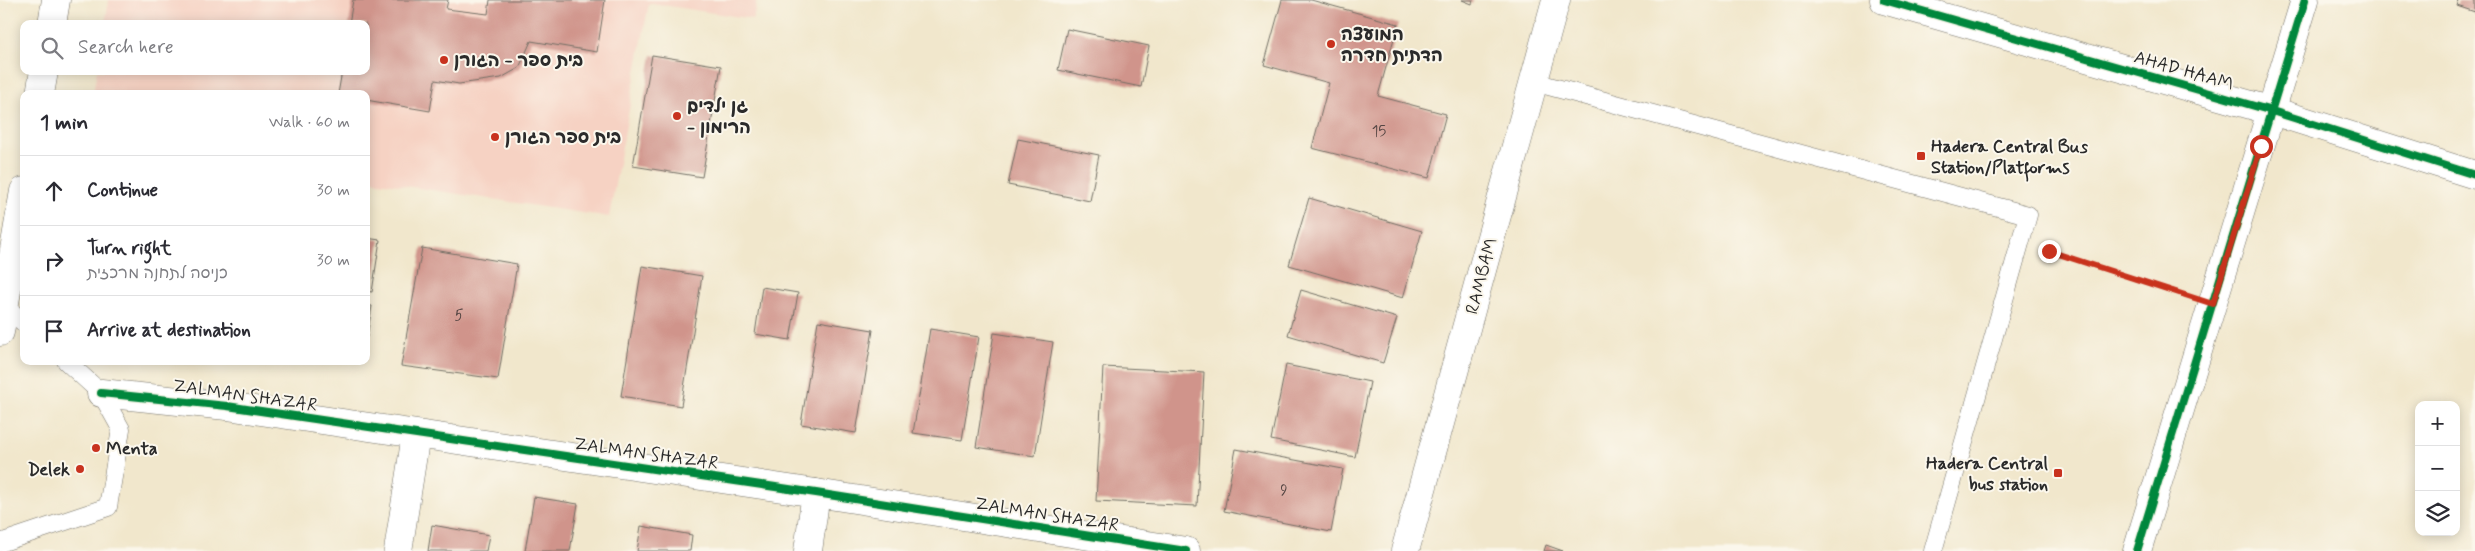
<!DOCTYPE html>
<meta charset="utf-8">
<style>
:root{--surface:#fff;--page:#f7f7f7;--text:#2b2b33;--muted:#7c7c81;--line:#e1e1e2}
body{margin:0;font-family:Mynerve,"Playpen Sans Hebrew",sans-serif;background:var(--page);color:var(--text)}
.controls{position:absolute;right:15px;bottom:15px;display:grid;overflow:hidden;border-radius:10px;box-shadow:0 2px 12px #0003}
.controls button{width:45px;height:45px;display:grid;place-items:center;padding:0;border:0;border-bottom:1px solid var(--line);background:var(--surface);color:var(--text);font:25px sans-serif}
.stop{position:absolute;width:15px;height:15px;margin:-11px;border:4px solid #c8321e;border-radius:50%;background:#fff}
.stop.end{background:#c8321e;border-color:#fff;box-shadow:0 1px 5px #0008}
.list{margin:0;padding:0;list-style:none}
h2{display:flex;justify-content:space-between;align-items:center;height:65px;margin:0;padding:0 20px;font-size:21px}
h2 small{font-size:16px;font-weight:400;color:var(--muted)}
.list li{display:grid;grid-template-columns:32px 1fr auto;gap:15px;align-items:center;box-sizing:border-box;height:70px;padding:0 20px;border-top:1px solid var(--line)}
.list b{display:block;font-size:19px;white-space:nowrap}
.list p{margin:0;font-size:16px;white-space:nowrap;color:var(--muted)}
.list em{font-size:16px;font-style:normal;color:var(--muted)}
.icon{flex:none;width:28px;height:28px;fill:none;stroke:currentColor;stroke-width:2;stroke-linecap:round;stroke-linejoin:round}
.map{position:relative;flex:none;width:2475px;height:551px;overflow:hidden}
.search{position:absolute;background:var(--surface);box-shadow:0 2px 12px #0003;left:20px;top:20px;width:350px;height:55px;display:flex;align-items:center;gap:12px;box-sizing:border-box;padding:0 18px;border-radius:10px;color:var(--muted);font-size:19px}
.panel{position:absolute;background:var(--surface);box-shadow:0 2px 12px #0003;left:20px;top:90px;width:350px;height:275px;border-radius:10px}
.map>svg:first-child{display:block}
.built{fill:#f6d2c3}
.building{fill:#d0948b}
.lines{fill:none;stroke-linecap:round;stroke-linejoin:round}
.lane-casing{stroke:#706d63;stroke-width:19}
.street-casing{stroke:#706d63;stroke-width:29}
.highway-casing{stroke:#706d63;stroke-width:29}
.path{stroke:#706d63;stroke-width:3;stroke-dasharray:1 4;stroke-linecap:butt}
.lane{stroke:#fff;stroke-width:18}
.street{stroke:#fff;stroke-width:28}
.highway{stroke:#fff;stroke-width:28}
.cycleway-casing{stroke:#fbf7ec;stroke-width:11}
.cycleway{stroke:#00873e;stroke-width:8}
.route{stroke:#c8321e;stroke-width:6}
.poi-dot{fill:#c8321e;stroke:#fbf7ec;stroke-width:2}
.labels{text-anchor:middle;stroke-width:4;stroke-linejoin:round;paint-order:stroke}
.number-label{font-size:15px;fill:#544543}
.poi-label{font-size:18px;font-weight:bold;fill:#2b2b2b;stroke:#fbf7ec;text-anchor:start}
.street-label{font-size:18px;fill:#2b2b2b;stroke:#fbf7ec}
</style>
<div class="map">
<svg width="2475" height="551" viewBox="0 0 2475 551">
<rect width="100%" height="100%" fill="#fbf7ec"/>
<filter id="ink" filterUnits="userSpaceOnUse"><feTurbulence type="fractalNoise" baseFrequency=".02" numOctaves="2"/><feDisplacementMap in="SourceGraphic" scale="10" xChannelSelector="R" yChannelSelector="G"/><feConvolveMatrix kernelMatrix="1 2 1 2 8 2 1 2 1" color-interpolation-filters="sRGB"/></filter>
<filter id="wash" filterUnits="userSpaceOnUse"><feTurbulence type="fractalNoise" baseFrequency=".0096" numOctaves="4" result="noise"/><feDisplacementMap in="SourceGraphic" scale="20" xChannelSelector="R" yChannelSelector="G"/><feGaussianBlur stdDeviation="1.12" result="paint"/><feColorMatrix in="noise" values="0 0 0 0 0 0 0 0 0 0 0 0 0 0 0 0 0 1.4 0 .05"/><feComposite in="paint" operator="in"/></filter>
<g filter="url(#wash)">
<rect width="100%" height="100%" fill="#f1e7cc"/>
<polygon class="built" points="109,0 757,0 753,19 649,3 609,217 366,180 366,94 93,94 97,71 366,71 366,24 105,24"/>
<g id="blocks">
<g class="building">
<polygon points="353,0 448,0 446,9 488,14 490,0 605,0 597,52 531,41 519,68 501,78 459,84 435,80 430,111 366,100 366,94 338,94 342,71 366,71 366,24 349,24"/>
<polygon points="1282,0 1311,0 1398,24 1378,96 1446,114 1429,178 1312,148 1329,83 1264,65"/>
<polygon points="1462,0 1473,0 1472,4"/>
<polygon points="2459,0 2475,0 2475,12 2457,6"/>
<polygon points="1067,29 1149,46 1141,87 1058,70"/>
<polygon points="652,55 721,66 702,177 633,166"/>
<polygon points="1018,139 1099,155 1090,201 1008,185"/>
<polygon points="1309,198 1422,231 1403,298 1289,265"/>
<polygon points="366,238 380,240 372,292 366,291"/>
<polygon points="422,248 517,264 498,379 401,366"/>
<polygon points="642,266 702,276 681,406 621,396"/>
<polygon points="762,287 798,293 790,340 755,334"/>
<polygon points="1301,290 1397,318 1383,363 1288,335"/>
<polygon points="366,305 372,306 367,337 366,337"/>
<polygon points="818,321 873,330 856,433 801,424"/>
<polygon points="930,329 979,337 962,440 913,433"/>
<polygon points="994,333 1053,342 1035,456 976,447"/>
<polygon points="1286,365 1370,382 1355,457 1271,440"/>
<polygon points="1103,367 1204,372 1197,506 1096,501"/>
<polygon points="1236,449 1343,469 1331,532 1224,511"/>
<polygon points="534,497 578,504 570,551 525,551"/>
<polygon points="432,525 489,535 486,551 428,551"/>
<polygon points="641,526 692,535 690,551 637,551"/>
<polygon points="1546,545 1563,551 1544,551"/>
</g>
</g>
</g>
<g filter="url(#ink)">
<use href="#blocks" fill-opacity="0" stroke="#706d63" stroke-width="1"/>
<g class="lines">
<g class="lane-casing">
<g id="lane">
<polyline points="1534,82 2028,215 1933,551"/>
<polyline points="5,306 24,323"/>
<polyline points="0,543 108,507 121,429 101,393 66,361"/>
</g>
</g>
<g class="street-casing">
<g id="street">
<polyline points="1884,0 2272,111 2475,175"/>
<polyline points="101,393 227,406 816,493 1186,551"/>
<polyline points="398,551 416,435"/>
<polyline points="808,551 816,493"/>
<polyline points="1405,551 1556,0"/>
<polyline points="2137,551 2305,0"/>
</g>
</g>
<g class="highway-casing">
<g id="highway">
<polyline points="52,24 56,0"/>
<polyline points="40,94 44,71"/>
<polyline points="0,332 24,191"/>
</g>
</g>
<polyline class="path" points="2049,251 2182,294"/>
<use href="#lane" class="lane"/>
<use href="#street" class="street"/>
<use href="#highway" class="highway"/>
<g class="cycleway-casing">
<g id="cycleway">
<polyline points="1884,0 2272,111 2475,175"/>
<polyline points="101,393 227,406 816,493 1186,551"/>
<polyline points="2137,551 2305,0"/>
</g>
</g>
<use href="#cycleway" class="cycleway"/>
</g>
</g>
<g class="lines" filter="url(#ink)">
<polyline class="route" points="2049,251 2213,304 2261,146"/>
</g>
<g class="poi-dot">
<circle cx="1331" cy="44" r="5"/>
<circle cx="444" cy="60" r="5"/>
<circle cx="677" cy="116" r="5"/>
<circle cx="495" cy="137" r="5"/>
<rect x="1916" y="151" width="10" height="10" rx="2.5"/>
<circle cx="96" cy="448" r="5"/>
<circle cx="80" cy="469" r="5"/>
<rect x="2053" y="468" width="10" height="10" rx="2.5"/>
</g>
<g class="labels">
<g class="number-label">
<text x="1379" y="136">15</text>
<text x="459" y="320">5</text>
<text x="1284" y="495">9</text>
</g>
<g class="poi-label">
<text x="1341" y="40">המועצה<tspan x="1341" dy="21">הדתית חדרה</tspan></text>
<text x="454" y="66">בית ספר - הגורן</text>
<text x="687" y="112">גן ילדים<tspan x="687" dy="21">- הרימון</tspan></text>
<text x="505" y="143">בית ספר הגורן</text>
<text x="1931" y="152">Hadera Central Bus<tspan x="1931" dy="21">Station/Platforms</tspan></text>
<text x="106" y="454">Menta</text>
<text x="2048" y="469" text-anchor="end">Hadera Central<tspan x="2048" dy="21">bus station</tspan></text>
<text x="70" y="475" text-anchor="end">Delek</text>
</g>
<g class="street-label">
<text transform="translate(2184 70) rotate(16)" y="6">AHAD HAAM</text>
<text transform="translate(1481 276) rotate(-75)" y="6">RAMBAM</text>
<text transform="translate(245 395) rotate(8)" y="6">ZALMAN SHAZAR</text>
<text transform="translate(646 453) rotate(8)" y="6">ZALMAN SHAZAR</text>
<text transform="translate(1047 514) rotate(9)" y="6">ZALMAN SHAZAR</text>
</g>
</g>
</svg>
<div class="controls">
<button>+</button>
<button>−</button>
<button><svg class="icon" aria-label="layers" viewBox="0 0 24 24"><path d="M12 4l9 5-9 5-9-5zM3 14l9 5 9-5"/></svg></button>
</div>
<div class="stop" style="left:2261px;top:146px"></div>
<div class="stop end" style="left:2049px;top:251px"></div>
<div class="search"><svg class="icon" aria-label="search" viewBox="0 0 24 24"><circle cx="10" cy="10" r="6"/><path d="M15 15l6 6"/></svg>Search here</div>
<section class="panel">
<h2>1 min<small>Walk · 60 m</small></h2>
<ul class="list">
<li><svg class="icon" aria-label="ahead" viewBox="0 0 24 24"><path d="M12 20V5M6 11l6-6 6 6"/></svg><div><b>Continue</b></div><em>30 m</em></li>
<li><svg class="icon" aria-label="right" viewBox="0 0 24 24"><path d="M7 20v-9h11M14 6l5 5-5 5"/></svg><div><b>Turn right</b><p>כניסה לתחנה מרכזית</p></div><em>30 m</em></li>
<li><svg class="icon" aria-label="arrive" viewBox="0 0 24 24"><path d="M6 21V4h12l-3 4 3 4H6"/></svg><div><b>Arrive at destination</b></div></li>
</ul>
</section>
</div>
